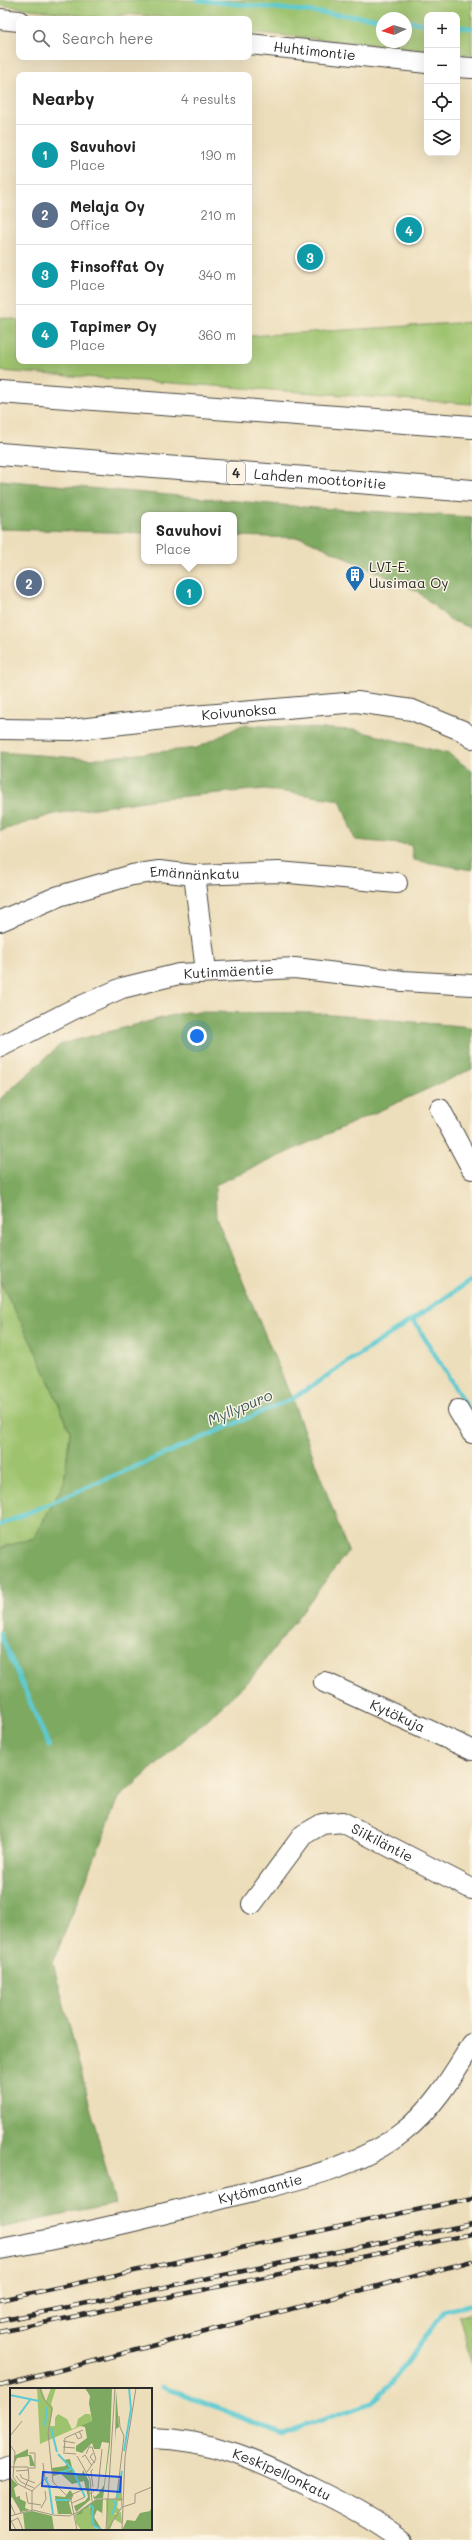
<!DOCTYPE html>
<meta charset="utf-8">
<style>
:root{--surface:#fff;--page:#f6f6f6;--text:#222;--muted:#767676;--line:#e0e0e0;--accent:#1f6fb2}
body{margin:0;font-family:Mali,sans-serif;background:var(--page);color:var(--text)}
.controls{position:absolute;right:12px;top:12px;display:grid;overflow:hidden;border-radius:8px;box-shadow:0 4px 16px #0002}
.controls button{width:36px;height:36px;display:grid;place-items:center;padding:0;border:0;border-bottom:1px solid var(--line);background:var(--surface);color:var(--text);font:20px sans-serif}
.compass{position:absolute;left:376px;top:12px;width:36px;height:36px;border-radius:50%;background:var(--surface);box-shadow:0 4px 16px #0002;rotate:266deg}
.you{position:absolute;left:197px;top:1036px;width:14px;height:14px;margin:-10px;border:3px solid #fff;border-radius:50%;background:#1a73e8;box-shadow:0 0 0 6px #1a73e833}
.badge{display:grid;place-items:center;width:26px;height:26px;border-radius:50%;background:var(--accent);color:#fff;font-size:13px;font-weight:700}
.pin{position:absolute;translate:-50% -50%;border:2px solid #fff;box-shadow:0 1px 4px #0006}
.popup{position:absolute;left:141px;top:512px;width:96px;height:52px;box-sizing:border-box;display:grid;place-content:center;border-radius:8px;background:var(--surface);filter:drop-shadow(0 1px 3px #0005);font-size:13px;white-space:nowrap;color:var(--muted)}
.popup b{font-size:15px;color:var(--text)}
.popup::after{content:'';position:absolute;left:50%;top:100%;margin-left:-8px;border:8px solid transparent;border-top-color:var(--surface)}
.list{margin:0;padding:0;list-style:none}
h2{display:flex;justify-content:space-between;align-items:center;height:52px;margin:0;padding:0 16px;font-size:17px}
h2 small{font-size:13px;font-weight:400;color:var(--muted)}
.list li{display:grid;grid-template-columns:26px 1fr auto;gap:12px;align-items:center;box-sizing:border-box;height:60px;padding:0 16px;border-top:1px solid var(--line)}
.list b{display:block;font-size:15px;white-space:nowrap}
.list p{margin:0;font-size:13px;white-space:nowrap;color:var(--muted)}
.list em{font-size:13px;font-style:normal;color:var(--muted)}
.icon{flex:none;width:22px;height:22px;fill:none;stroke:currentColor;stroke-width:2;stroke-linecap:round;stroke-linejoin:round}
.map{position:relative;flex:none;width:472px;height:2540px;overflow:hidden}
.search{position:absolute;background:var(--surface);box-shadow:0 4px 16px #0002;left:16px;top:16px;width:236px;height:44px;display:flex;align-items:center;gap:10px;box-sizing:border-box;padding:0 14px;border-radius:8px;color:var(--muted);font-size:15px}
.panel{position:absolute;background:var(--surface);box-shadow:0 4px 16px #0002;left:16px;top:72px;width:236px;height:292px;border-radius:8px}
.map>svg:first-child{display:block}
.green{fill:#9ec36e;stroke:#64774c;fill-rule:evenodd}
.forest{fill:#7ea961;stroke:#546a46}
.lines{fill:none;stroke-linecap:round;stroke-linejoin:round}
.stream{stroke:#5dcad2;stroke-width:4.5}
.minor-casing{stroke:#484641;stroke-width:22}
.highway-casing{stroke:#484641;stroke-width:24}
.minor{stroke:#fff;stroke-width:20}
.highway{stroke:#fff;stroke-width:22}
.rail-casing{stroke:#2b2b2b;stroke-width:4.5}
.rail{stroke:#fcf5e5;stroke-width:3;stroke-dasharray:9;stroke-linecap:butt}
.labels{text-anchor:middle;stroke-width:3;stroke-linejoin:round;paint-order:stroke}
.shield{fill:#fcf5e5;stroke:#6a6863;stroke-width:1}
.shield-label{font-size:13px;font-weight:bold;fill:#2b2b2b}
.street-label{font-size:14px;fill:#2b2b2b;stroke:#fcf5e5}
.poi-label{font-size:14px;fill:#2b2b2b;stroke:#fcf5e5;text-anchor:start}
.water-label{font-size:15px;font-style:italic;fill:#3a5b5d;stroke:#fcf5e5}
.inset-river{fill:none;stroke:#5dcad2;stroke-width:2}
.inset-road{fill:none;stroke:#9f9681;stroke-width:1}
.view{fill:#1d4ed8;fill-opacity:0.15;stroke:#1d4ed8;stroke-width:2}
.inset-edge{fill:none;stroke:#2b2b2b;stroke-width:2}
</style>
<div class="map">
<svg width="472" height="2540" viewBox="0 0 472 2540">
<rect width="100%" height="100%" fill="#fcf5e5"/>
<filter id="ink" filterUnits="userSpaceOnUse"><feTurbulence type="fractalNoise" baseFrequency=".025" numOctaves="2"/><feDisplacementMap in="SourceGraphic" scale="8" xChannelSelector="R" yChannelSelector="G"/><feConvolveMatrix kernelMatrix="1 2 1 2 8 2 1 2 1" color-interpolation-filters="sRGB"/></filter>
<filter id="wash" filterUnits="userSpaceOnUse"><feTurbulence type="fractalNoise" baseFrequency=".012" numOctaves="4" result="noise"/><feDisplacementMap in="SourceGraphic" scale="16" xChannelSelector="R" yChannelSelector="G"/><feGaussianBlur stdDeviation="0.9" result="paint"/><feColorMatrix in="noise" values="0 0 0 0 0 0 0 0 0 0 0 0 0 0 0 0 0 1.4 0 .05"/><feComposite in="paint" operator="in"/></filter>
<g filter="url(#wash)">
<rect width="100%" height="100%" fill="#eddebb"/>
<g class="green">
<path d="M0,0H472V55L457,53V15H427V50L249,32V19H183L126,14L107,19L0,5ZM382,18H406V42H382Z"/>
<polygon points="0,317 19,320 19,361 249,361 249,336 472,322 472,404 0,371"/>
<polygon points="0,1281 38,1356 70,1431 64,1483 34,1538 0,1548"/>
<polygon points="472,2312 472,2366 459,2316"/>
</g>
<g class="forest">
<polygon points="0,480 315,508 472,517 472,628 450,620 417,591 303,538 234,536 234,515 144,515 144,533 0,529"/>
<polygon points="242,725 355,730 449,754 472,771 472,870 413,860 411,845 355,840 340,800 265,789 164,798 54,814 0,831 0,752 91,759 197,748"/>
<polygon points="185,1012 310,1013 472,1027 472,1069 215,1185 216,1217 292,1399 348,1551 250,1680 119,1798 53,1962 115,2204 0,2228 0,1548 34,1538 64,1483 70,1431 38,1356 0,1281 0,1099 61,1044"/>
</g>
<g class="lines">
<g class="stream">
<polyline points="197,0 382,19"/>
<polyline points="406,21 427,24"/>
<polyline points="457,27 472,28"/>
<polyline points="413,1319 467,1407"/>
<polyline points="0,1525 292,1399 472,1280"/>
<polyline points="0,1633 49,1746"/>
<polyline points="0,2028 0,2030"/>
<polyline points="162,2386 282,2433 372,2403 397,2376 444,2311 472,2304"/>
</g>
</g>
</g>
<g filter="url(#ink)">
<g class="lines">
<g class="minor-casing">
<g id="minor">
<polyline points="0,19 19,21"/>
<path id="s1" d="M249,44L427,63"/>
<polyline points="457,67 472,68"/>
<path id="s2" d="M0,729L71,730L181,717L357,702L412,710L463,731L472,738"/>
<polyline points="194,875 206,971"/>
<path id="s3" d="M0,921L59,896L132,875L159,871L194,875L279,872L397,883"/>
<path id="s4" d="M0,1047L72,1010L122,988L179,974L295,968L403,981L472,985"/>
<polyline points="440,1109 472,1169"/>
<polyline points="458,1410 472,1433"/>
<path id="s5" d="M324,1682L472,1750"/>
<path id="s6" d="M252,1904L303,1835L322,1824L342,1822L472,1889"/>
<path id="s7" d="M0,2249C75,2236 149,2218 224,2198C284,2183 353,2171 403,2132C432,2110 453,2075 472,2044"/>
<path id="s8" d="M151,2438C213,2439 261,2462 315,2489C345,2504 375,2519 402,2540"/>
<polyline points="0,2470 11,2466"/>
</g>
</g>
<g class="highway-casing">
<g id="highway">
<polyline points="0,392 472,427"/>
<path id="s9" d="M0,454L472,491"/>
</g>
</g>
<use href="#minor" class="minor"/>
<use href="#highway" class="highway"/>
<g class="rail-casing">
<g id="rail">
<polyline points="0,2300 472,2198"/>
<polyline points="0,2321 472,2224"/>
<polyline points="0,2332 472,2234"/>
<polyline points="0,2386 472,2261"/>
</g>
</g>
<use href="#rail" class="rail"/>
</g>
</g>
<defs>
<g id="building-pin" transform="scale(1)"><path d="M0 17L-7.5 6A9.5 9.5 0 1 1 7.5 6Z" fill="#1f6fb2" stroke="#fcf5e5"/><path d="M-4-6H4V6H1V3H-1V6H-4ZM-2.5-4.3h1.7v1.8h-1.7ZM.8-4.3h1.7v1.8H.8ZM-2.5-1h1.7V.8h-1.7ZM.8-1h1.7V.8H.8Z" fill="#fff"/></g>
</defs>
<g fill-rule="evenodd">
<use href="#building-pin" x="355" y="575"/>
</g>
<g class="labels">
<rect class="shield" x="227" y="462" width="18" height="22" rx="3"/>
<g class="shield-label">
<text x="236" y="478">4</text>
</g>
<g class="street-label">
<text dy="5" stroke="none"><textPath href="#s1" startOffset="66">Huhtimontie</textPath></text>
<text dy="5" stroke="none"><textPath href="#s9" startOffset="321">Lahden moottoritie</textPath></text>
<text dy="5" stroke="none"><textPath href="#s2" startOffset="240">Koivunoksa</textPath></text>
<text dy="5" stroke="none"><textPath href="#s3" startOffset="203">Emännänkatu</textPath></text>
<text dy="5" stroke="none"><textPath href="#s4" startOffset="244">Kutinmäentie</textPath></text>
<text dy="5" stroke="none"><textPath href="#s5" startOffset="81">Kytökuja</textPath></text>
<text dy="5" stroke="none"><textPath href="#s6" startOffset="173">Siikiläntie</textPath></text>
<text dy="5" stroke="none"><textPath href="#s7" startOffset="267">Kytömaantie</textPath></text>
<text dy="5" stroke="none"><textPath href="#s8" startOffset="137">Keskipellonkatu</textPath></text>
</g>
<g class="poi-label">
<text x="369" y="572">LVI-E.<tspan x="369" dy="16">Uusimaa Oy</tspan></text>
</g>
<g class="water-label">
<text transform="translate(240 1408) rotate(-23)" y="5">Myllypuro</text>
</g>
</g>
<g transform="translate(10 2388)">
<rect width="142" height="142" fill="#eddebb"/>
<path d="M27,0H31L36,13L41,0H46L41,16L43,20L40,38H45V30L48,26L57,31L62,41L66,39L68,31L75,26H80L82,33L30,56ZM112,83V118L111,120V113H108L107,120L110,121L108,125H104L105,126L111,124L112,136L104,131L100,142L97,141L96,111H105ZM78,118L82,123V138L88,142H71L66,135L65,127Z" fill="#9ec36e"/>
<path d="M75,0H102L100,56L93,110L84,111L83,107L85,109L89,105L94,97L99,55L92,54L90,61H84L82,55L72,65L66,63V58L77,50L75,39L70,38L82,33L79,15L80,8ZM106,2L109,39L106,41L105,54ZM18,61V67H21L25,78H20L19,68L7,70L4,77V68ZM60,71L64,87L72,86L73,82L79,93L80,112L66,124L64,118L75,113L78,109L74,93L62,96L51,86L43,88L42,80L55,78L57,76L53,72ZM0,89L8,97L4,100L6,109L10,108V111L16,114L15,120L20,122L11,124L2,109L0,110ZM60,102L63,106L59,115L62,126H48L45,108L55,109ZM93,111L92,130V125L87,122L84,129L92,142L82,138L80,118L73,122L72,126L65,127L85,112ZM142,118V142H112L117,132L125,133L130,125L140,123ZM22,123L42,128L44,142H15L13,125Z" fill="#7ea961"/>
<path class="inset-river" d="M0,7L29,13M9,27L20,12M35,38L37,19M41,40L47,64M114,63L121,21L119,0M48,66L63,82L75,109M49,85L61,81M37,89L36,92L39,98L43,126M107,110L112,83M45,112H60M79,117L83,119L82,130L84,138L92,142M102,126L106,116L103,112"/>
<path class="inset-road" d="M30,0L33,10L42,21L38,45L43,94L61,112L67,142M109,28L110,39L114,48L110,82M65,45L68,51L72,49L69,43M0,48L12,33M53,53L65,55M0,57L5,64L3,89L8,96L22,103V122M53,59L65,60M54,64L55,50L73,42M19,65H25V80H19M53,65L66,66M83,65L80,69L85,75M76,66L79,59H82L86,71L77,84M67,68L80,91L82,113M72,69L75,67L82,78M0,79H18L19,90L15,99M6,83L19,82M10,86L12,90L25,95M6,88L11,94L24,100M83,99L81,83L83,81M22,103L35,91L33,75M16,104L18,115L31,117M107,105L110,82M80,106L88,100L92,61M6,109L11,125M61,112L63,106L76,100M0,115L5,126M62,115L75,109M125,115V106L142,99M31,120L36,111L35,103M0,128L23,122L43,127L59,128L68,124L87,111H113M0,131L6,142M0,134L8,130L13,142M96,142L105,0M97,142L112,119L125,115M112,142L115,69L126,0"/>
<path class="view" d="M33,84L111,89L110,104L32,98Z"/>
<rect width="142" height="142" class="inset-edge"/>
</g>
</svg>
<div class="controls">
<button>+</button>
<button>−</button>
<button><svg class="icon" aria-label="locate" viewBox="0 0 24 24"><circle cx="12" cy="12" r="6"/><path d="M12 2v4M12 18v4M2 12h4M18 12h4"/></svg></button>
<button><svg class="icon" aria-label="layers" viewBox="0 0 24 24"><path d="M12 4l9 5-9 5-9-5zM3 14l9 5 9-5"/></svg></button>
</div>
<svg class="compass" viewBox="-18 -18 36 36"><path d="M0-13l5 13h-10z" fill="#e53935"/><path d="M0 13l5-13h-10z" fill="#767676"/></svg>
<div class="you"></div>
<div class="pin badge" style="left:189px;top:592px;background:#0f9aa8">1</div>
<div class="popup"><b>Savuhovi</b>Place</div>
<div class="pin badge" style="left:29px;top:583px;background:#5c6f8a">2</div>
<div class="pin badge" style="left:310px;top:257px;background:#0f9aa8">3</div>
<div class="pin badge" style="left:409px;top:230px;background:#0f9aa8">4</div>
<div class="search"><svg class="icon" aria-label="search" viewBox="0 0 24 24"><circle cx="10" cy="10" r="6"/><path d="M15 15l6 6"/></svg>Search here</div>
<section class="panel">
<h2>Nearby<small>4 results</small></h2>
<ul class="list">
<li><span class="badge" style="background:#0f9aa8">1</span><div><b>Savuhovi</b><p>Place</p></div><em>190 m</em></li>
<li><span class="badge" style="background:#5c6f8a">2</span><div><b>Melaja Oy</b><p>Office</p></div><em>210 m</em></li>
<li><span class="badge" style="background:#0f9aa8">3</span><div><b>Finsoffat Oy</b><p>Place</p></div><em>340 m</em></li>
<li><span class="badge" style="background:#0f9aa8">4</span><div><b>Tapimer Oy</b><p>Place</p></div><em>360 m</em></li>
</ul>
</section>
</div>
